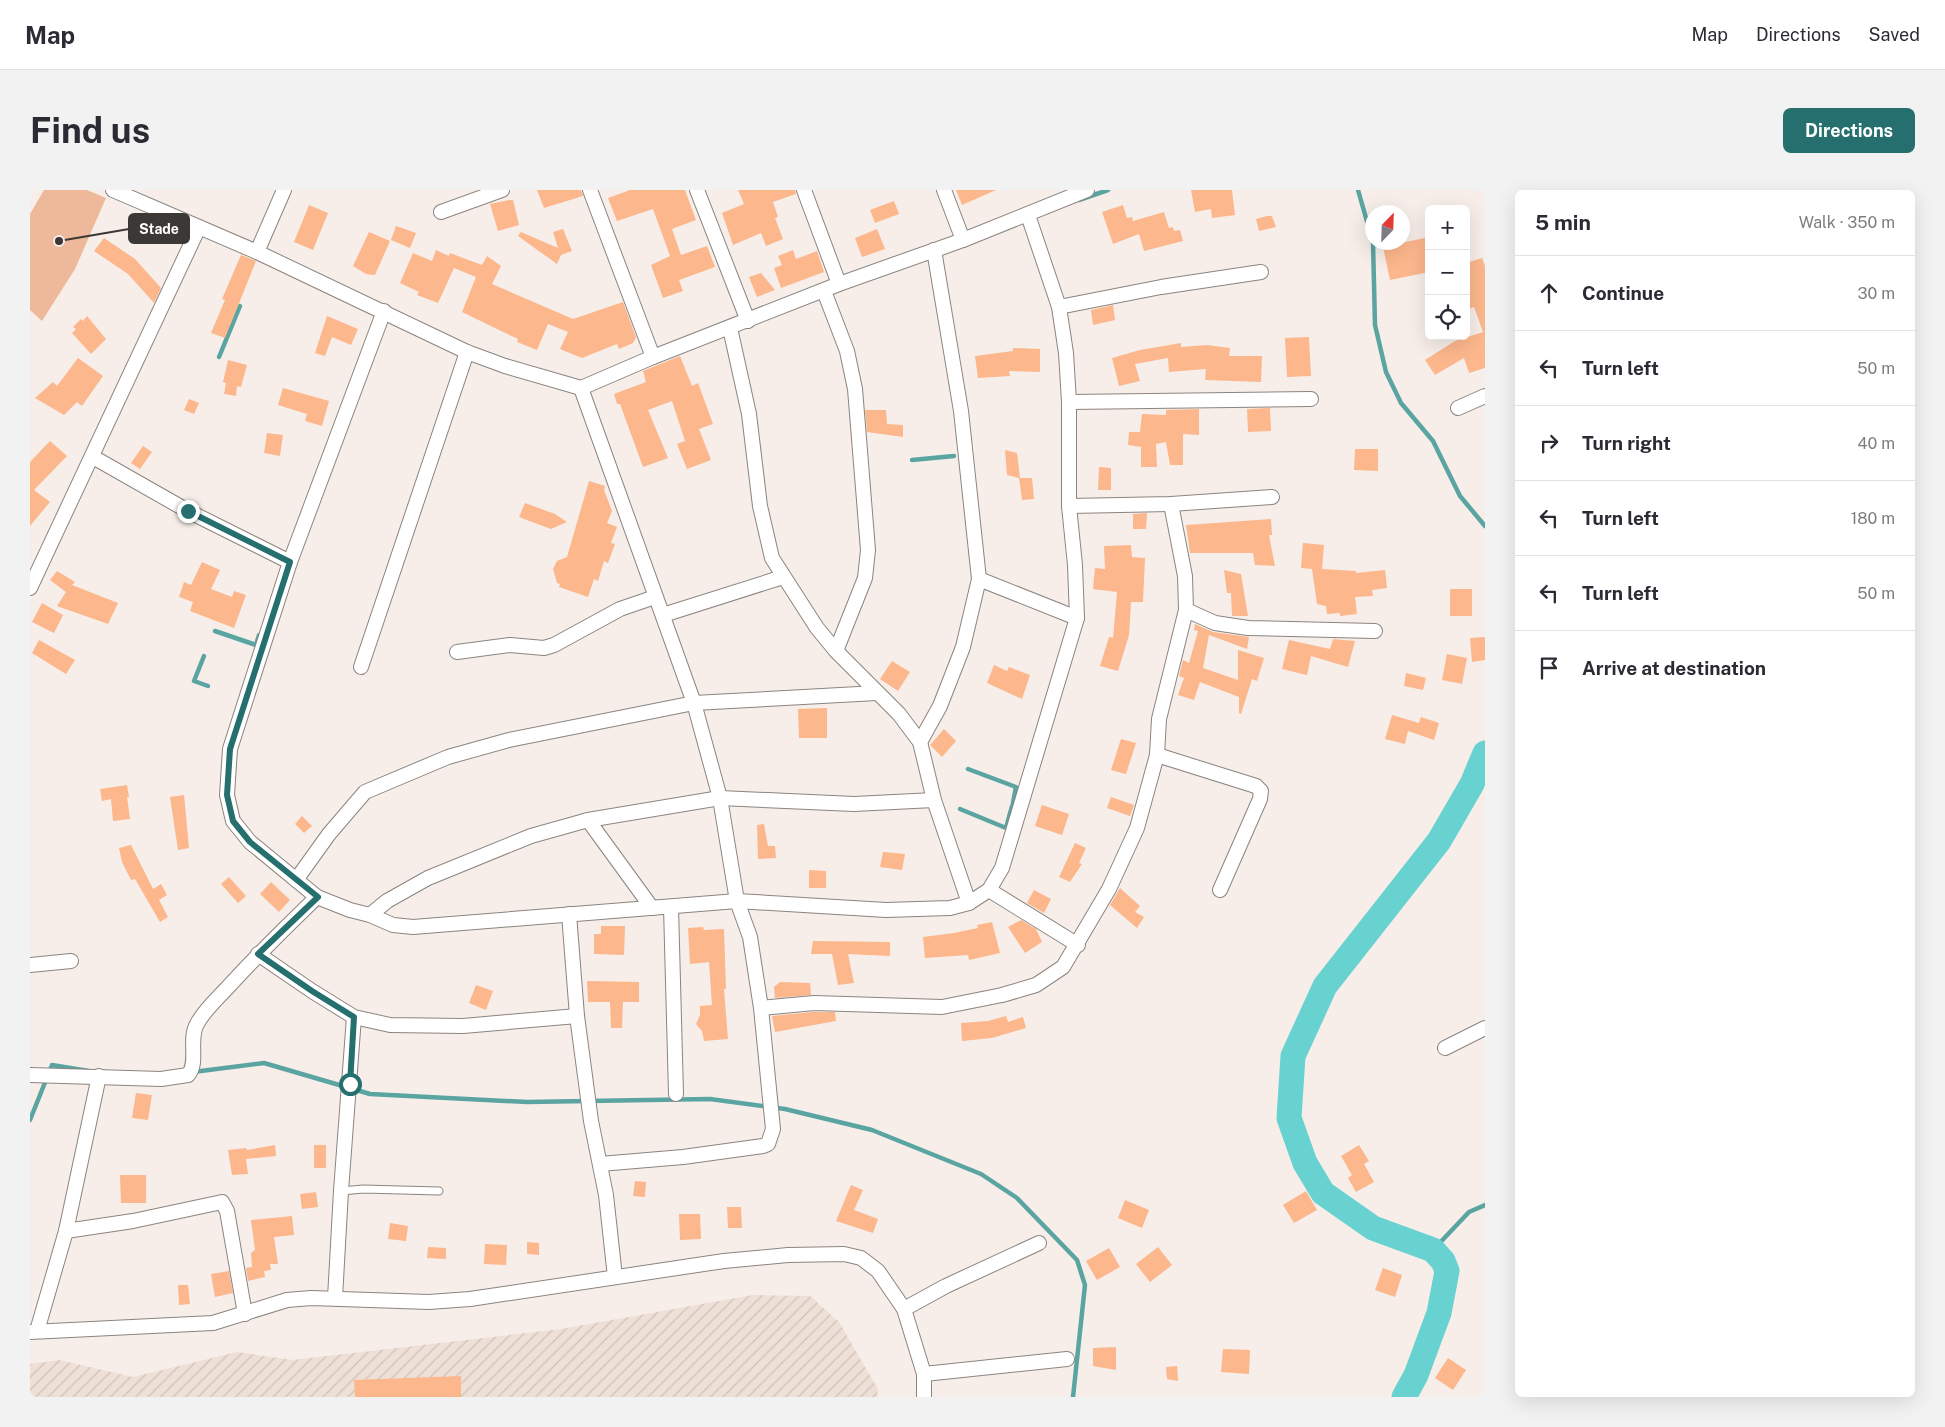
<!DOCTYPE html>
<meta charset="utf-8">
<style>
:root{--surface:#fff;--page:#f2f2f3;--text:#2b2b33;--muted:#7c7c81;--line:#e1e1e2;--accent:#25706f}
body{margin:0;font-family:"Public Sans",sans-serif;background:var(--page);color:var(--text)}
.controls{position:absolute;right:15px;top:15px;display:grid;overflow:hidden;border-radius:8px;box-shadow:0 5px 20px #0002}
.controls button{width:45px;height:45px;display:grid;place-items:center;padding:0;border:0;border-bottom:1px solid var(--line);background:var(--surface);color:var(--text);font:25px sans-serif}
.compass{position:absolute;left:1335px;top:15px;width:45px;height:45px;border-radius:50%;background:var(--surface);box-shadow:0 5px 20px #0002;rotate:23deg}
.stop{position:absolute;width:15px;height:15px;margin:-11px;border:4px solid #25706f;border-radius:50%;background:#fff}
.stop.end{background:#25706f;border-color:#fff;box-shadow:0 1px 5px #0008}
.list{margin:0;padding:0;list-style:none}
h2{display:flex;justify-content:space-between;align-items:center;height:65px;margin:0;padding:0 20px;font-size:21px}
h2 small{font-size:16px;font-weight:400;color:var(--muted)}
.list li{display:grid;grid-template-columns:32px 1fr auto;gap:15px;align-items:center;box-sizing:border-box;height:75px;padding:0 20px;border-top:1px solid var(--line)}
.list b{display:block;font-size:19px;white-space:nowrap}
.list em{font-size:16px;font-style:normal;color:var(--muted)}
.icon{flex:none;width:28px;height:28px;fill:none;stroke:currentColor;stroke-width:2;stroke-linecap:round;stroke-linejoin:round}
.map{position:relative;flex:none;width:1455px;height:1207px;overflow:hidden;border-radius:8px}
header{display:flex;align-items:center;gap:30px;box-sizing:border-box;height:70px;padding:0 25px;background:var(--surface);border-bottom:1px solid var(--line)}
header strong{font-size:24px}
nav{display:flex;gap:28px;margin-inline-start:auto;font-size:18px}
.intro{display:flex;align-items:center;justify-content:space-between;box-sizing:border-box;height:120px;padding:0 30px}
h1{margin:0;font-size:35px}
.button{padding:12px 22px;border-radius:8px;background:var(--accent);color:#fff;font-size:18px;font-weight:700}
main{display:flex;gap:30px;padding:0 30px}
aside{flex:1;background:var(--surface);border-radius:8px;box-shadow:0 5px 20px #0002}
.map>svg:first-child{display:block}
.industrial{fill:url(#industrial-furrows)}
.green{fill:#edb99a}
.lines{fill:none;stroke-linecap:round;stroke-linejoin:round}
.stream{stroke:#5aa4a2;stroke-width:4.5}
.river{stroke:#68d2d0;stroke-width:25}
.building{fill:#fcb78c}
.service-casing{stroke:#8b847f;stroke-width:9}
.minor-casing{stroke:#8b847f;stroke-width:16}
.service{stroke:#fff;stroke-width:7}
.minor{stroke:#fff;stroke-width:14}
.route{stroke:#25706f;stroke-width:6}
.leader{fill:none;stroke:#3b3836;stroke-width:2}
.callout-dot{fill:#3b3836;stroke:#f7eee9;stroke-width:2}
.callout{fill:#3b3836;stroke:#3b3836;stroke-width:2}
.callout-label{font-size:14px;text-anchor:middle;font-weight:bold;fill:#fff}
</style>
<header>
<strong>Map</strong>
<nav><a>Map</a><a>Directions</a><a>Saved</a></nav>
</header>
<div class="intro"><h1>Find us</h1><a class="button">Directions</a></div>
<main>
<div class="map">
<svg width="1455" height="1207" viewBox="0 0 1455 1207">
<defs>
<pattern id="industrial-furrows" width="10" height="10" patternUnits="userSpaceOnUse" patternTransform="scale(1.25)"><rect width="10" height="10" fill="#efe0d7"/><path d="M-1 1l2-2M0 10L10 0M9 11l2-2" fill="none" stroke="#cec1b9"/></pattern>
</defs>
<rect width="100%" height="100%" fill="#f7eee9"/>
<polygon class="industrial" points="723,1105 780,1106 809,1132 848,1199 847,1207 0,1207 0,1174 29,1170 103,1187 207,1162 262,1170 531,1139"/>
<polygon class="green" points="14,0 57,0 76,8 45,79 12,131 0,120 0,24"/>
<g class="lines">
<g class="stream">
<polyline points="1328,0 1342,49"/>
<polyline points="1049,10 1078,0"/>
<polyline points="1343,52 1345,135 1356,182 1371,213 1403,251 1430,306 1455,336"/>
<polyline points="189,167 210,116"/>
<polyline points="882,270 924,266"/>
<polyline points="185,441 226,455 229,445"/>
<polyline points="174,466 164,491 178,496"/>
<polyline points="938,579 986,597 983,613"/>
<polyline points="930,619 976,638 982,616"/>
<polyline points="163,882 234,873 340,904 497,912 680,909 755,919 842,940 951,984 987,1008 1047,1070 1055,1095 1043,1207"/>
<polyline points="0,930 22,875 59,881"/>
<polyline points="1403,1060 1439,1022 1455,1015"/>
</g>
<polyline class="river" points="1374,1207 1386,1185 1409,1123 1417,1081 1413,1071 1403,1060 1343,1038 1293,1003 1275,973 1259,928 1263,866 1295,796 1409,651 1442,594 1455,563"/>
</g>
<g class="building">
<polygon points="507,0 551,0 553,6 514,18"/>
<polygon points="600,0 655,0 666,30 642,39 651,65 677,56 685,77 649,90 653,101 633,108 621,75 640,66 623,19 587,31 578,8"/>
<polygon points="708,0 765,0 766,4 743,12 748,27 745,28 753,49 736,56 731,43 703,55 692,23 714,14"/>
<polygon points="926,0 966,0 932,15"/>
<polygon points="1161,0 1202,0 1205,25 1182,28 1181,19 1165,22"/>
<polygon points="479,10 483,10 489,35 468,41 460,14"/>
<polygon points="864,11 869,24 845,33 840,20"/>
<polygon points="279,15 298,23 283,60 264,52"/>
<polygon points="1093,15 1097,28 1102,27 1103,31 1134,22 1139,38 1143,37 1144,41 1150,40 1153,51 1114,61 1109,44 1083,54 1072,22"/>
<polygon points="1237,26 1242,26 1246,37 1229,41 1226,29"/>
<polygon points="366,36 386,43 380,58 361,50"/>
<polygon points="533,39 542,61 531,65 527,74 488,46 491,42 528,58 523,42"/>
<polygon points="847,39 855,59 832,67 825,48"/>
<polygon points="339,42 360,51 345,85 336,84 323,76"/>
<polygon points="1399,47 1399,82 1360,90 1353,57"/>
<polygon points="74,48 105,69 131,98 124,113 98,84 64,61"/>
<polygon points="406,60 419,66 420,63 452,75 457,66 471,76 462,94 543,129 593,112 606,147 603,153 589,159 587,154 552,168 530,159 538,142 518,134 507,160 487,152 488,149 432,122 446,87 424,78 408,113 387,105 389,102 370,93 383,63 402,71"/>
<polygon points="763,60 766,69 787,61 794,82 751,98 744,78 752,75 748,66"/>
<polygon points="211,65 226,71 195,148 181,143 195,110 192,109"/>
<polygon points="1452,68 1455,76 1455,178 1439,183 1434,168 1405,185 1395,170 1425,151 1453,142 1444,117 1436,120 1436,73"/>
<polygon points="731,83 745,100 727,107 719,87"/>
<polygon points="1083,115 1085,130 1063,135 1061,120"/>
<polygon points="57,126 76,149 61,164 42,143 46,139 43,137 51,129 53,131"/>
<polygon points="297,126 328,139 321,155 302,147 295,166 285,163"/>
<polygon points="1279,147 1281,186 1257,187 1255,148"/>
<polygon points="1151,153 1151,157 1177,155 1200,158 1199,166 1232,166 1231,192 1175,190 1176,179 1139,182 1138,168 1105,174 1110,191 1089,196 1082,168 1110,160"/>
<polygon points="983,158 1010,159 1010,182 979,181 980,186 948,188 945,166 983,161"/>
<polygon points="650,166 662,196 668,193 683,234 669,239 681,270 657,279 647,254 655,251 642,211 618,220 638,268 613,277 590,214 587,214 584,204 616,192 613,181"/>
<polygon points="48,168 73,186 52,216 47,212 34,225 5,208 23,192 27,196"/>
<polygon points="198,170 217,175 211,197 207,196 206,206 194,204 196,193 193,192"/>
<polygon points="253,198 299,211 292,236 275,231 277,224 248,215"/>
<polygon points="159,209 169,213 164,224 154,220"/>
<polygon points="1240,218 1241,241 1218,242 1217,219"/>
<polygon points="1169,219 1169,245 1153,244 1153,275 1140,275 1136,252 1126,254 1127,277 1111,277 1111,257 1098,255 1099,242 1110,242 1112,224 1136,225 1136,220"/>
<polygon points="835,220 856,220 857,234 873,235 873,247 837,242"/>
<polygon points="237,243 253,245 250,266 234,263"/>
<polygon points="20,251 37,266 4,300 20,312 0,336 0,272"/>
<polygon points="113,256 122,262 110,279 101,273"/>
<polygon points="1325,259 1348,259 1348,281 1324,280"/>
<polygon points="975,260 987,263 990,288 1002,288 1004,309 992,310 989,288 977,285"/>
<polygon points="1069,277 1081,278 1081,300 1068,300"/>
<polygon points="559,291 575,296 574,300 582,321 577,333 587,337 581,353 585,354 578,373 574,371 568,391 564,389 558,407 529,397 530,394 527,393 523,379 527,371 537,367"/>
<polygon points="495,313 525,324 537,332 521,339 489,327"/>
<polygon points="1117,323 1116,339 1103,339 1103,324"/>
<polygon points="1241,329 1242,345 1239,345 1245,376 1225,375 1223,363 1160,363 1156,335"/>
<polygon points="1273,353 1294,355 1292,379 1326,381 1326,383 1355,380 1357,398 1342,400 1343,406 1325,407 1327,424 1310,426 1310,423 1297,424 1296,416 1287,414 1282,379 1271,378"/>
<polygon points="1101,355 1102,367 1115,368 1113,412 1101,412 1099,445 1088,481 1070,476 1079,447 1083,448 1087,402 1063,399 1065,378 1075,379 1074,356"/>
<polygon points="172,372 190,380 181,399 202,407 204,401 216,405 204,438 160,421 163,412 149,407 154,392 161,395"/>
<polygon points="1194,380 1211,384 1218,426 1202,426 1201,403 1197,403"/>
<polygon points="27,381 45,392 42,395 88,413 78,434 27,416 36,402 20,390"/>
<rect x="1420" y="399" width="22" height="27"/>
<polygon points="12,413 33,425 24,443 2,432"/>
<polygon points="1165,434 1183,442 1219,447 1217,459 1179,445 1173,478 1208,490 1208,460 1234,468 1227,491 1222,489 1211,524 1209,523 1209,507 1170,492 1164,510 1148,505 1154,488 1149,486 1153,470 1159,473 1168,441 1164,440"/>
<polygon points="1455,447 1455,470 1442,472 1440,448"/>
<polygon points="1303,449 1325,451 1318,477 1281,466 1277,485 1252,479 1259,450 1300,459"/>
<polygon points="9,450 45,470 36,484 2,463"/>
<polygon points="1417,464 1437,468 1432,494 1412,490"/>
<polygon points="862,471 880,482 868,501 850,489"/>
<polygon points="964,475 977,481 979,477 1000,485 992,509 957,493"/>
<polygon points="1376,483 1396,488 1393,500 1374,496"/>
<polygon points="797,518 797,548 769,548 768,519"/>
<polygon points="1362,525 1389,533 1391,527 1409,533 1404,550 1378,541 1375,554 1355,549"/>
<polygon points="914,539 926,551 912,567 900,555"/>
<polygon points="1091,549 1106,553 1096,584 1081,580"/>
<polygon points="97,595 99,607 97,607 100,629 83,631 81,609 72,611 70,599"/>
<polygon points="154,605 159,658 148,660 140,607"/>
<polygon points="1081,607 1104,615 1100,626 1077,618"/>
<polygon points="1012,615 1039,624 1032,645 1005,636"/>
<polygon points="272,626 282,636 274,643 265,634"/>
<polygon points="734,634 738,656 745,656 746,668 728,669 727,635"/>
<polygon points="1045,653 1056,658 1049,673 1052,674 1040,692 1029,687"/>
<polygon points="101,655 123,699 131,694 137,705 129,710 138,727 130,732 105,689 101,690 92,672 89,658"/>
<polygon points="853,662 875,664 872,680 850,677"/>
<polygon points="779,680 796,681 796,698 779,698"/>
<polygon points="199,687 216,706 208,713 191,694"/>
<polygon points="241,692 260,710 249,722 230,704"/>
<polygon points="1090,698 1110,716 1105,722 1114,727 1107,738 1080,715"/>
<polygon points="1004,700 1021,709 1014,723 997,713"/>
<polygon points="991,730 1006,739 1012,752 995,763 978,737"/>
<polygon points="962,732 970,763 939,770 938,765 895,768 893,747 924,743 948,738 947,735"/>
<polygon points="571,736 595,736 594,765 564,764 564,744 571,744"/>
<polygon points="673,737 674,740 694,739 696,799 694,799 698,849 674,851 672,841 666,834 670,825 670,816 682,815 679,772 660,774 658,738"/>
<polygon points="783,751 860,752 860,766 818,764 824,793 808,795 802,764 781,764"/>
<polygon points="557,791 609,792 609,812 593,812 592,838 581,838 580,812 558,812"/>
<polygon points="750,792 780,793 781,805 745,808 744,797"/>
<polygon points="446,795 463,801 456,820 439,813"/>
<polygon points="782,822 805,822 806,831 745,842 742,826"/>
<polygon points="976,826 978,832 993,827 996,838 962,848 932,851 931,833 958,831"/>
<polygon points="106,903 122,905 118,930 102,928"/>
<polygon points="245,955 246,966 216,969 218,984 202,985 198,960 216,958 217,960"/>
<rect x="284" y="955" width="12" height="23"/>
<polygon points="1329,955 1339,971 1334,974 1344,992 1326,1002 1318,988 1322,985 1311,966"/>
<polygon points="90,985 116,985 116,1013 91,1013"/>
<polygon points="605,991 616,992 615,1007 603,1006"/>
<polygon points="821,995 833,1000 824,1020 848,1029 843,1043 806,1031"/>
<polygon points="1276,1001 1287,1020 1264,1033 1253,1015"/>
<polygon points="286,1002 288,1017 272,1019 270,1004"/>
<polygon points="1095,1010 1119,1020 1112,1038 1088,1028"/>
<polygon points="697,1017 711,1017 712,1038 698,1038"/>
<polygon points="649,1024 670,1024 671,1049 650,1050"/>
<polygon points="262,1026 264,1045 244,1047 248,1074 240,1074 241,1080 234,1081 235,1087 218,1091 216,1078 222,1077 221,1063 225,1060 221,1030"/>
<polygon points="360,1033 378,1036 376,1051 358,1049"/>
<polygon points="497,1052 509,1053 509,1065 497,1064"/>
<polygon points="455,1054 477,1055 476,1075 454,1074"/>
<polygon points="398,1057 416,1058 416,1069 397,1068"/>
<polygon points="1128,1057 1142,1075 1120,1092 1106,1074"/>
<polygon points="1079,1058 1090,1077 1067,1090 1056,1071"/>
<polygon points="1353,1078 1372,1085 1365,1107 1345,1100"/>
<polygon points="199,1081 203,1103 185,1107 181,1084"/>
<polygon points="148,1095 158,1095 160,1114 149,1115"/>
<polygon points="1086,1157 1086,1180 1063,1176 1063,1158"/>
<polygon points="1193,1159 1220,1160 1219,1184 1191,1182"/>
<polygon points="1418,1168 1436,1180 1423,1200 1405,1188"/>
<polygon points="1147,1176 1148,1191 1137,1189 1136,1177"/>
<polygon points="431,1186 431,1207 325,1207 324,1190"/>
</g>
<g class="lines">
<g class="service-casing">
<polyline id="service" points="311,1001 333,999 409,1001"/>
</g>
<g class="minor-casing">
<g id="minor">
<polyline points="83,0 227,62 437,162 475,176 551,198 623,167 809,94 933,50 1057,0"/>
<polyline points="560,0 623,167"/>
<polyline points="667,0 718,131"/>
<polyline points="774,0 809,94"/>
<polyline points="914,0 933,50"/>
<polyline points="411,22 472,0"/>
<polyline points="227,62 254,0"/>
<polyline points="794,101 817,161 825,199 838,360 835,388 806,461"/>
<polyline points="1029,117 1131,97 1231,82"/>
<polyline points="354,121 260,372 200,559 197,605 203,631 220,652 287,707 320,720 340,725 357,711 398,688 501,646 558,630 690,608 824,614 904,610"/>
<polyline points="700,138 719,224 730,316 742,368 787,438 806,461 869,524 890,552 904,610 939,713"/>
<polyline points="551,198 664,513 690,608 707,711 720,747 731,818 743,939 738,954 733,956 653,967 570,974"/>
<polyline points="1039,212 1281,209"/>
<polyline points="1428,218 1455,206"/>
<polyline points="63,267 158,321 260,372"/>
<polyline points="1039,316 1141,314 1242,307"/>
<polyline points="949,389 1047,428"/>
<polyline points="0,398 169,37"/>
<polyline points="1156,420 1185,433 1218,438 1345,441"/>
<polyline points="633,425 753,387"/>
<polyline points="427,462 480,455 514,458 524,455 590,419 625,407"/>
<polyline points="331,477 437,162"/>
<polyline points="890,552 910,516 933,457 949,389 931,221 904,60"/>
<polyline points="1127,565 1226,596 1231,601 1230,609 1190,700"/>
<polyline points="558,630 622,718"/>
<polyline points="266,690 299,644 335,602 418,567 479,550 664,513 847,503"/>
<polyline points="959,700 1048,755"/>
<polyline points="641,717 646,904"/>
<polyline points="539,724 547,826 561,931 576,1005 585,1087"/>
<polyline points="340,725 363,735 383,737 707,711 856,720 920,718 939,713 959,700 972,678 1047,428 1045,375 1039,316 1039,212 1036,163 1029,117 998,25"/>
<polyline points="228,764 282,801 324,827 360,835 433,836 547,826"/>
<polyline points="0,775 41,771"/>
<polyline points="731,818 784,813 912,817 972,805 1006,795 1033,777 1079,699 1107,638 1127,565 1129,529 1156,420 1155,386 1141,314"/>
<polyline points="1415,858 1455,838"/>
<path d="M0,885L131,889L158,885C169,873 158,849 167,834C174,820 188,808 199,796C227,765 257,736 287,707"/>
<polyline points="36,1041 103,1031 192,1012 197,1021 215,1124"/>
<polyline points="305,1108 311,1001 324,827"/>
<polyline points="874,1119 916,1096 1009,1053"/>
<polyline points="7,1141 36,1041 69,886"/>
<polyline points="0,1142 183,1133 257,1110 281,1108 399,1112 440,1109 694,1071 758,1065 814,1064 831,1068 848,1081 874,1119 894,1184 894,1207"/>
<polyline points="894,1184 1037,1169"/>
</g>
</g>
<use href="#service" class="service"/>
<use href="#minor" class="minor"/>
</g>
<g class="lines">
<polyline class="route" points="158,321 260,372 200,559 197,605 203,631 220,652 288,707 228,764 282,801 324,827 320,894"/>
</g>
<path class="leader" d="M29 51L99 39"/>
<circle class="callout-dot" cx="29" cy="51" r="5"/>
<rect class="callout" x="99" y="24" width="60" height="29" rx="5"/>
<g class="callout-label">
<text x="129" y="44">Stade</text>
</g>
</svg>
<div class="controls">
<button>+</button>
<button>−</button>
<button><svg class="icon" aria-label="locate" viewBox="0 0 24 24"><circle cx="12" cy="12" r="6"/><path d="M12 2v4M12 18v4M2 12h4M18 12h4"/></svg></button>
</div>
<svg class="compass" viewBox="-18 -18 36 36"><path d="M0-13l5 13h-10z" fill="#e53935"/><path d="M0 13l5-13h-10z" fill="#7c7c81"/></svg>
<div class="stop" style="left:320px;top:894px"></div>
<div class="stop end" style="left:158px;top:321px"></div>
</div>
<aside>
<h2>5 min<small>Walk · 350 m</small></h2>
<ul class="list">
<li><svg class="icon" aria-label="ahead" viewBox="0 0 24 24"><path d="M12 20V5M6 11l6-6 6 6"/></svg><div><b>Continue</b></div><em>30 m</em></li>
<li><svg class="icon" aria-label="left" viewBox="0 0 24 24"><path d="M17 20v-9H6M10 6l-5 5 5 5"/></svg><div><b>Turn left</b></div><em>50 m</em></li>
<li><svg class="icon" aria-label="right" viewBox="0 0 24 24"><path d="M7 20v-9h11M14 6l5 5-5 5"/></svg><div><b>Turn right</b></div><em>40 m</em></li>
<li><svg class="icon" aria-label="left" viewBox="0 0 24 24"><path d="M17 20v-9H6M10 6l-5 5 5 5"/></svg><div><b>Turn left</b></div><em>180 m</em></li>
<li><svg class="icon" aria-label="left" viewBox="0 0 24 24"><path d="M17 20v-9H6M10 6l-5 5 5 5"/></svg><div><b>Turn left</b></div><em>50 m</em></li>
<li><svg class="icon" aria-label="arrive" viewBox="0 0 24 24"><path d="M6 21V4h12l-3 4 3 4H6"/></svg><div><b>Arrive at destination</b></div></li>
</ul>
</aside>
</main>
